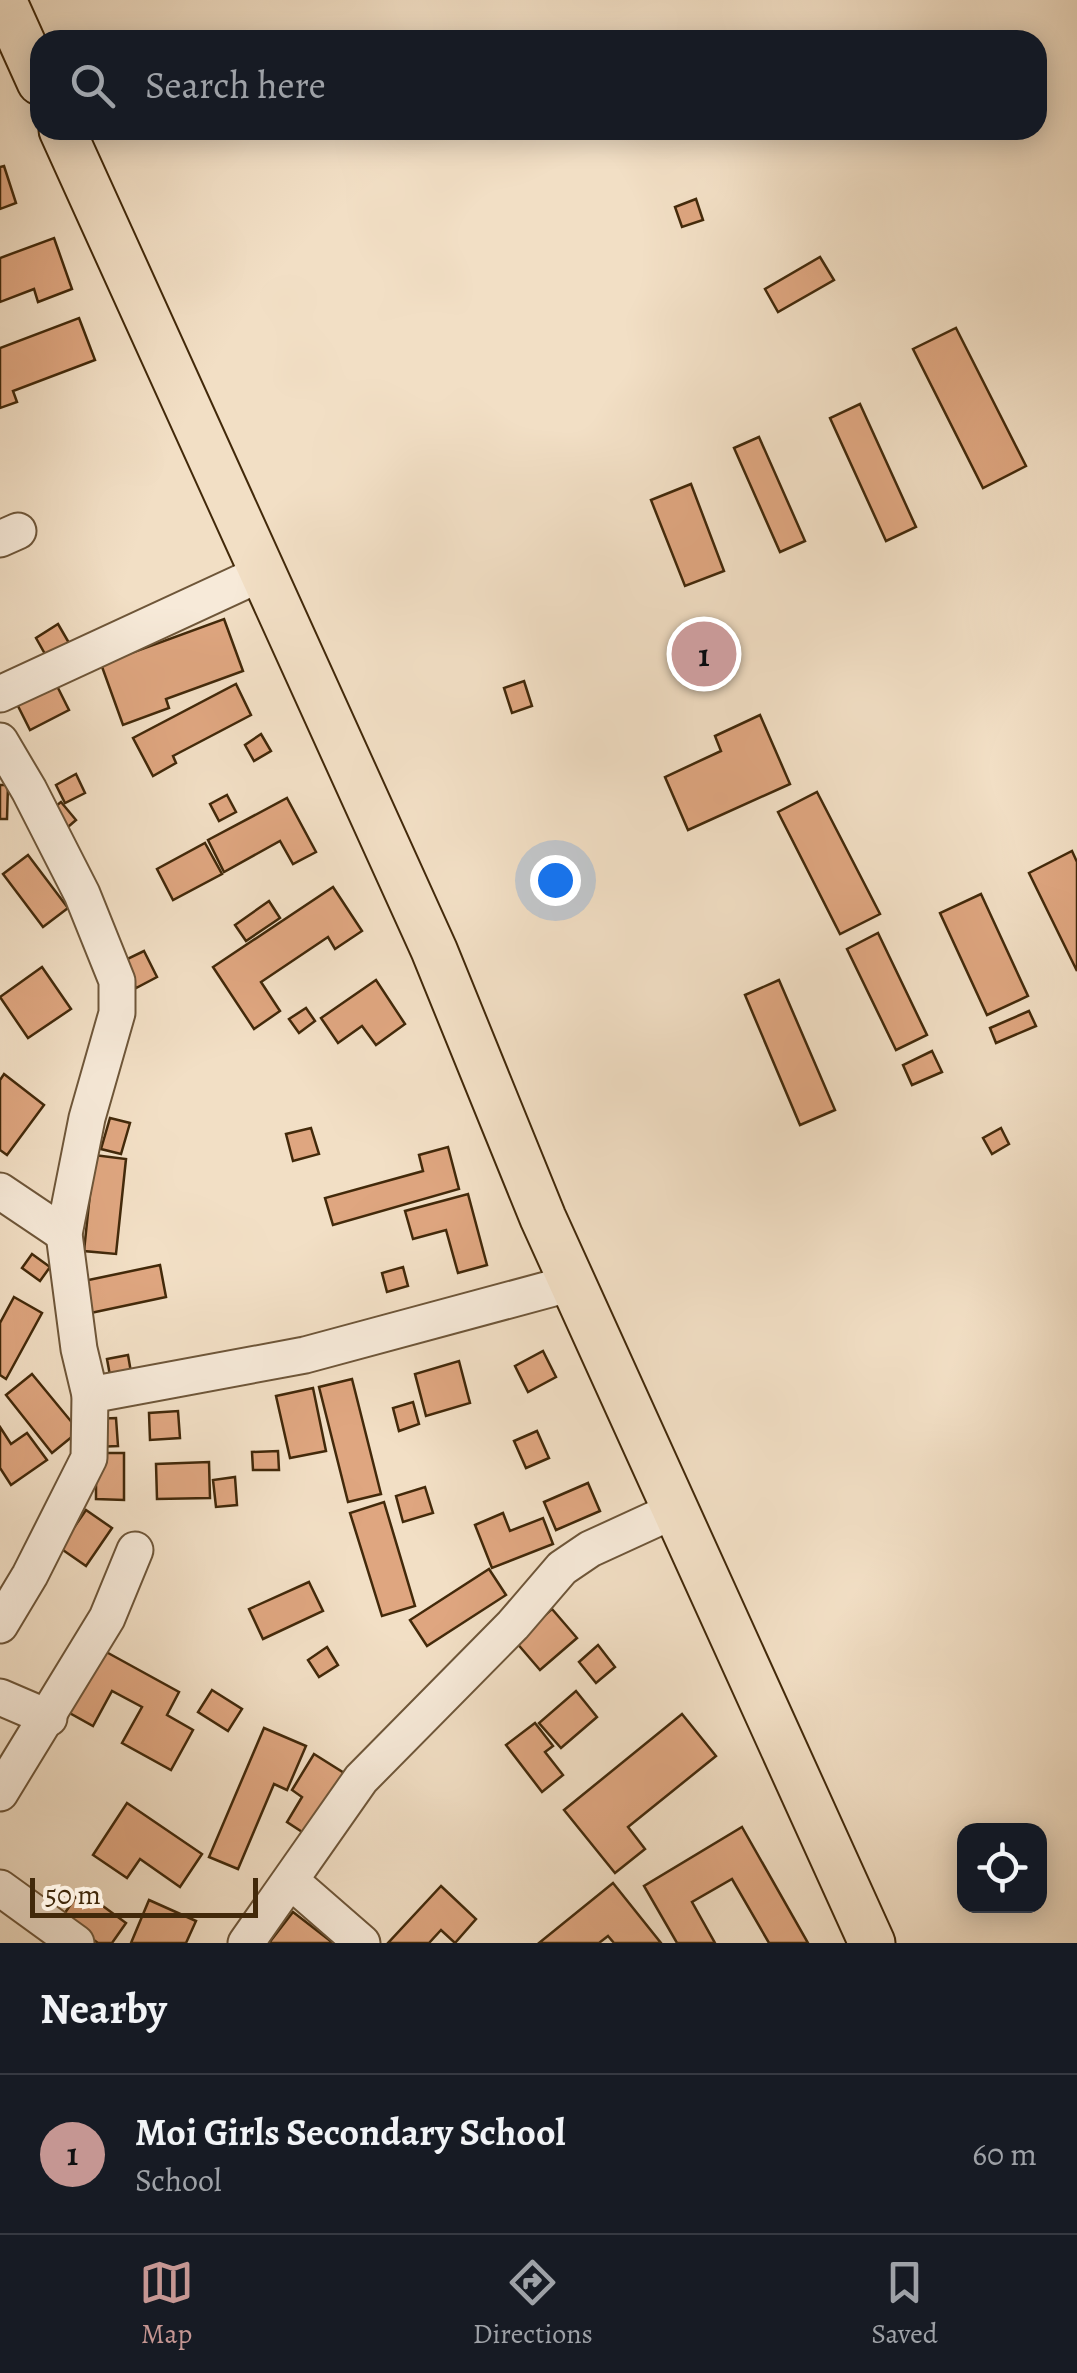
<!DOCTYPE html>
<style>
:root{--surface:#171b24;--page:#242831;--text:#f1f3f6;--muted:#9ea1a6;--line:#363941;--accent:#c59692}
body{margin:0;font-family:Alegreya,serif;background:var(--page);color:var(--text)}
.controls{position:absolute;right:30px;bottom:30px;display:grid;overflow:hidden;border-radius:20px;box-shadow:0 5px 25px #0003}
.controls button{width:90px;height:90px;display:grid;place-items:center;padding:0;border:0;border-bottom:2px solid var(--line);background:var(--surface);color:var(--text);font:50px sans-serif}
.scale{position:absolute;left:30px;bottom:25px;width:228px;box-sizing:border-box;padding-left:10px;border:5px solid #42290a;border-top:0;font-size:28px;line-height:35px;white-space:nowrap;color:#42290a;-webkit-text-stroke:8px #f7ead9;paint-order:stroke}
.you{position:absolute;left:555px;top:880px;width:35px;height:35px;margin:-25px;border:8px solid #fff;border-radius:50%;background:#1a73e8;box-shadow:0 0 0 15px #1a73e833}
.badge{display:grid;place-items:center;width:65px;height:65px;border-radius:50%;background:var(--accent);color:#111;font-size:32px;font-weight:700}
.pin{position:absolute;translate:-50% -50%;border:5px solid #fff;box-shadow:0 2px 10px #0006}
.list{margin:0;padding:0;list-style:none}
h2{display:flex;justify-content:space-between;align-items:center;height:130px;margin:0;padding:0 40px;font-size:42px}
h2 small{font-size:32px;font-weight:400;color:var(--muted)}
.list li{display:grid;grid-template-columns:65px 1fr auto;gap:30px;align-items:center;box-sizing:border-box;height:160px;padding:0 40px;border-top:2px solid var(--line)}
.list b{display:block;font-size:38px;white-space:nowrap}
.list p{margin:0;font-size:32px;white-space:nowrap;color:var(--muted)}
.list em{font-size:32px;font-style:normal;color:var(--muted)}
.icon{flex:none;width:55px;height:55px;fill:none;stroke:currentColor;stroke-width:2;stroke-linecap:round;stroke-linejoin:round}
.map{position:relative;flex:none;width:1077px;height:1943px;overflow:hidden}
.search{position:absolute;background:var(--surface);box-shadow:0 5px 25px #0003;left:30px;right:30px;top:30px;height:110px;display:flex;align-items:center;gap:25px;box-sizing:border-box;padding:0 35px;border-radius:30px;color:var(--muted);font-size:38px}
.sheet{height:290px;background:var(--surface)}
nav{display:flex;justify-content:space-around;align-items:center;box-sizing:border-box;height:140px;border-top:2px solid var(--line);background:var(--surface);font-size:28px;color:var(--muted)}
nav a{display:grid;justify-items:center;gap:5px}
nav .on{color:var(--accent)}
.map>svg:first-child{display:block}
.building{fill:#dfa680;stroke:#42290a;stroke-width:2.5}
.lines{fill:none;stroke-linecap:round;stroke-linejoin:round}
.minor-casing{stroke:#6e5639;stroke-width:39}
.major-casing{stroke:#42290a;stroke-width:49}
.minor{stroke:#f7ead9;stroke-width:35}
.major{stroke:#f2dfc5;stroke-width:45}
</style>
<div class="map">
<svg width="1077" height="1943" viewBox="0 0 1077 1943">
<rect width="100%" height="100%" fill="#f2dfc5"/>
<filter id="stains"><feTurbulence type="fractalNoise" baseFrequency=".002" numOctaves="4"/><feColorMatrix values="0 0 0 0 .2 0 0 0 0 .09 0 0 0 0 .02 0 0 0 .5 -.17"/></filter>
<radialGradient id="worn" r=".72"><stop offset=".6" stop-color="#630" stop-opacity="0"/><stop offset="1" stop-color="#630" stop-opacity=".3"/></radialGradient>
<g class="building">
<polygon points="4,166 16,203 0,209 0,167"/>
<polygon points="696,199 703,220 682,227 675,207"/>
<polygon points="54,238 72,289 38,302 34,289 0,302 0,258"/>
<polygon points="820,257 834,280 778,312 765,289"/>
<polygon points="79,318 95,360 13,391 17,402 0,408 0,348"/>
<polygon points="956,328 1026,466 983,488 913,349"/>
<polygon points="860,404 916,527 886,541 830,418"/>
<polygon points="759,437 805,541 780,552 734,448"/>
<polygon points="691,484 724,571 685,586 651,500"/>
<polygon points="224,619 243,671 166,699 169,708 123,725 101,664"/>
<polygon points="58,624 72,648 49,661 36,638"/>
<polygon points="524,681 532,706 512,713 504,688"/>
<polygon points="55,682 69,710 30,730 16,702"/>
<polygon points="236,684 251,715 173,756 176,763 153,776 133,738"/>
<polygon points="760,715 790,784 688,830 665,777 721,751 715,736"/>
<polygon points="261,734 271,751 254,761 245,745"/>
<polygon points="76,774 85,793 65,803 56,785"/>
<polygon points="0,785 8,785 7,819 0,819"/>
<polygon points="817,792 880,914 840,934 778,812"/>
<polygon points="227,795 236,812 219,821 210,804"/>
<polygon points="287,798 316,852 293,864 280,841 224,872 208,840"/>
<polygon points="61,802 76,820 61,833 46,814"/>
<polygon points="205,843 222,874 173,900 157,869"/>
<polygon points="1072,851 1077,862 1077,971 1029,873"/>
<polygon points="28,855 68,908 43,927 3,874"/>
<polygon points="333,887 362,931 335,949 328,937 261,982 280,1011 254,1029 213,967"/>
<polygon points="981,894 1028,996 987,1015 940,913"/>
<polygon points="269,901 280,918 246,941 235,925"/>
<polygon points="878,933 927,1035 896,1050 847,949"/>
<polygon points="144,951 157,977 136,988 123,961"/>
<polygon points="42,967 71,1009 28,1038 0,997"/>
<polygon points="376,980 405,1024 376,1045 362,1026 338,1043 321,1018"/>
<polygon points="779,980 835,1110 800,1125 745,995"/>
<polygon points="306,1008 315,1021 299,1033 289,1019"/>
<polygon points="1029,1011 1036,1026 996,1043 990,1028"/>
<polygon points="932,1051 942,1072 912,1085 903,1065"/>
<polygon points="4,1074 44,1105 7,1155 0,1150 0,1080"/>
<polygon points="110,1118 130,1123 121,1154 101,1149"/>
<polygon points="311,1128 319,1154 293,1161 286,1134"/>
<polygon points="1001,1128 1009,1144 992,1154 983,1138"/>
<polygon points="448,1147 459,1189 333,1225 325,1198 423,1171 419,1155"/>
<polygon points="94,1155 126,1159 116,1254 84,1251"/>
<polygon points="468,1194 487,1265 458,1273 446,1230 413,1239 405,1211"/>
<polygon points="32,1254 50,1267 40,1281 22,1268"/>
<polygon points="160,1265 166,1297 86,1314 79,1282"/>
<polygon points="403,1267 408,1286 387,1292 382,1273"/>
<polygon points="14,1297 42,1313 6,1379 0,1375 0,1323"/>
<polygon points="543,1351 556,1377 528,1392 515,1366"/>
<polygon points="128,1355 132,1378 111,1381 107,1359"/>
<polygon points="459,1361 470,1403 426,1416 415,1374"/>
<polygon points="32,1374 79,1431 52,1453 6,1395"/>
<polygon points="352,1379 381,1494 348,1502 319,1387"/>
<polygon points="313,1388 326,1451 290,1458 276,1396"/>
<polygon points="413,1402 419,1424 399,1431 393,1408"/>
<polygon points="178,1411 180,1438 150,1440 149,1413"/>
<polygon points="116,1418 118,1446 95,1447 93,1419"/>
<polygon points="0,1427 11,1444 27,1433 47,1460 11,1485 0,1468"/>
<polygon points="537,1431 549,1458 526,1468 514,1441"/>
<polygon points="278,1451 279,1470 253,1470 252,1452"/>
<polygon points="96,1453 124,1453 124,1500 96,1499"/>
<polygon points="209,1462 210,1498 157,1499 156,1464"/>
<polygon points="235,1477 237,1505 216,1507 213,1480"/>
<polygon points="588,1483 600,1511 556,1530 544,1502"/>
<polygon points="425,1487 433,1513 403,1522 396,1496"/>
<polygon points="384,1502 415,1606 382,1616 350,1513"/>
<polygon points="86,1510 112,1528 86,1566 60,1548"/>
<polygon points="503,1513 510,1531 543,1518 553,1544 492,1568 475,1525"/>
<polygon points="489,1569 506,1595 427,1646 410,1620"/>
<polygon points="309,1582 323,1611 263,1639 249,1609"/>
<polygon points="552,1609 577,1638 540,1670 515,1641"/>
<polygon points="598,1645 615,1667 596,1683 579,1662"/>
<polygon points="327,1647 338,1665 319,1677 308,1660"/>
<polygon points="99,1648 179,1692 167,1715 193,1730 171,1770 122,1743 142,1707 112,1691 93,1726 66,1711"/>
<polygon points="212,1690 242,1709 228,1731 198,1712"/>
<polygon points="576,1691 597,1717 561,1748 539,1723"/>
<polygon points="682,1714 716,1756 628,1827 645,1849 615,1873 564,1810"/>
<polygon points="535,1723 553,1746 545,1752 563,1775 542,1792 506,1745"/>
<polygon points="264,1728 306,1746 287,1790 274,1784 238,1869 209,1857"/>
<polygon points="314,1754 352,1778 313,1839 287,1822 302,1797 292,1790"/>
<polygon points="127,1803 202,1854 180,1887 140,1859 127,1878 93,1855"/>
<polygon points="742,1827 808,1943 769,1943 732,1879 692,1902 715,1943 677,1943 644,1886"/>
<polygon points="613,1883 661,1943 614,1943 608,1936 599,1943 539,1943"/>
<polygon points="441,1886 476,1919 455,1943 441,1930 429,1943 388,1943"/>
<polygon points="81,1890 126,1923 112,1943 98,1943 62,1917"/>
<polygon points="149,1900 196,1921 186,1943 131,1943"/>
<polygon points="293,1912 333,1943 269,1943"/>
</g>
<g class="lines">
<g class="minor-casing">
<g id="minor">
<polyline points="0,539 18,531"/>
<polyline points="0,694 262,573"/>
<polyline points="0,741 29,790 82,894 117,981 117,1013 87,1118 64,1234 79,1349 90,1395 89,1458 30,1575 0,1625"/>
<polyline points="0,1191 64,1234"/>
<polyline points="90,1395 305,1355 572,1283"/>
<polyline points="0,1697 49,1718"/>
<polyline points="0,1793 107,1618 135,1550"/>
<polyline points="292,1882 362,1943"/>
<polyline points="0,1888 76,1943"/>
<polyline points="246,1943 361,1779 513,1625 562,1568 590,1549 675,1510"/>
</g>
</g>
<g class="major-casing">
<g id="major">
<polyline points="3,0 40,82"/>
<polyline points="62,130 434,950 543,1218 872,1943"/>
</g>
</g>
<use href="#minor" class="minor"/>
<use href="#major" class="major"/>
</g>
<rect width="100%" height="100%" filter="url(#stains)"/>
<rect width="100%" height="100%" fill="url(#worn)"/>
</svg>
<div class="controls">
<button><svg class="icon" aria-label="locate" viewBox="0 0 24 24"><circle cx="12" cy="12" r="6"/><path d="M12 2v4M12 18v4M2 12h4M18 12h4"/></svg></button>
</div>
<div class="scale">50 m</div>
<div class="you"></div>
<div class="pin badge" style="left:704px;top:654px">1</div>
<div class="search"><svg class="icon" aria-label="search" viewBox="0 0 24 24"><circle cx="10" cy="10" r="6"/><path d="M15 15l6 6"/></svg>Search here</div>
</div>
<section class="sheet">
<h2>Nearby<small></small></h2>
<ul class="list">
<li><span class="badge">1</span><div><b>Moi Girls Secondary School</b><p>School</p></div><em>60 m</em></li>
</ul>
</section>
<nav>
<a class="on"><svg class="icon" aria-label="map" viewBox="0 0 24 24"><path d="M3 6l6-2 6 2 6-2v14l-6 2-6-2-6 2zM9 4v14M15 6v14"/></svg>Map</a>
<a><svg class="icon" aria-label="directions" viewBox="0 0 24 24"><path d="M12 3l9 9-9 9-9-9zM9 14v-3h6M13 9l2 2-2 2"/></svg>Directions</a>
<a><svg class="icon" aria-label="saved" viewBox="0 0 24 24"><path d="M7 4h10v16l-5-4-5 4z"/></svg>Saved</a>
</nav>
